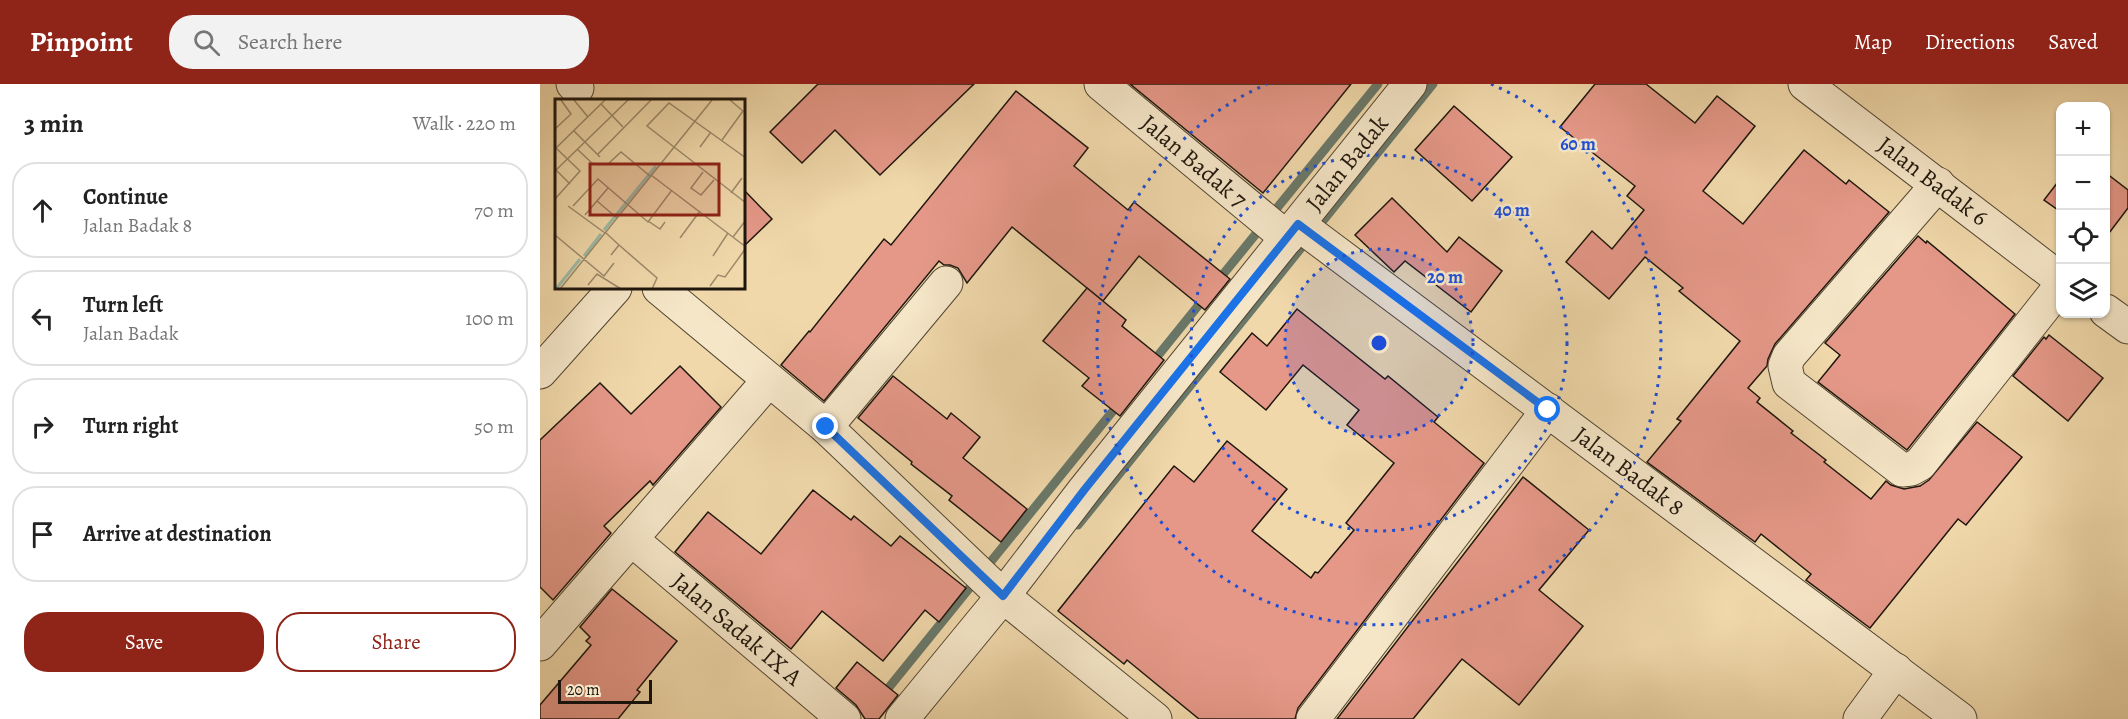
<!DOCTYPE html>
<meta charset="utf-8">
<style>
:root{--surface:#fff;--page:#f2f2f2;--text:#222;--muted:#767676;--line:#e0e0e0;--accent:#8f2418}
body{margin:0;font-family:Alegreya,serif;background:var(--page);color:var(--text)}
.controls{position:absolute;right:18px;top:18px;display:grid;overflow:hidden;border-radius:12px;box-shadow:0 2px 4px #0004}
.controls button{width:54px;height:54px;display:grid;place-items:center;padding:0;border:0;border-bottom:2px solid var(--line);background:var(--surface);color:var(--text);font:30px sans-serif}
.scale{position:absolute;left:18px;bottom:15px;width:94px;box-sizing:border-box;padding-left:6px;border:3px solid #1e160d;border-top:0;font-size:16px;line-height:21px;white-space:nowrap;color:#1e160d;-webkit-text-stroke:4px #f5e6c8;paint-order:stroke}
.stop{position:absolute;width:18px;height:18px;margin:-14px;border:4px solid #1a73e8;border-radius:50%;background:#fff}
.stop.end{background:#1a73e8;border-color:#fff;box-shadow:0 2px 6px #0008}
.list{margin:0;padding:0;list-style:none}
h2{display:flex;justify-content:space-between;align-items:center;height:78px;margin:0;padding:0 24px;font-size:26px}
h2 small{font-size:20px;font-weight:400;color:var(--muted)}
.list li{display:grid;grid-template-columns:39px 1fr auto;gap:18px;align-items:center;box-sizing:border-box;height:96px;margin:0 12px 12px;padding:0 12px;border:2px solid var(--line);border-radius:24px}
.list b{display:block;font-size:22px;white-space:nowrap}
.list p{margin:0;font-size:20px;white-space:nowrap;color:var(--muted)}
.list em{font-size:20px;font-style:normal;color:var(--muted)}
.actions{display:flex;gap:12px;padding:18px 24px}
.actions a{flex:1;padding:14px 0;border:2px solid var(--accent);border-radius:24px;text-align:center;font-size:21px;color:var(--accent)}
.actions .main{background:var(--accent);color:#fff}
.icon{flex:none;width:33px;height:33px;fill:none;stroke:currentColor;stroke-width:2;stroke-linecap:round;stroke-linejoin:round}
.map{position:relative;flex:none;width:1588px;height:635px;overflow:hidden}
header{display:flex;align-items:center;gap:36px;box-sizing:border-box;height:84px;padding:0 30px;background:var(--accent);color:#fff}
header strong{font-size:28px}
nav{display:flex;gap:33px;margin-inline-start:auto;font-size:21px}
.search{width:420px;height:54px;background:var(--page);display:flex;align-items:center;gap:15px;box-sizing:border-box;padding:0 21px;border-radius:24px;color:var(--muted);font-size:22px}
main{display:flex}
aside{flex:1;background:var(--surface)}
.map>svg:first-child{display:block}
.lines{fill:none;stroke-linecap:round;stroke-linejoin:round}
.stream{stroke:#697869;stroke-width:9}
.building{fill:#e59888;stroke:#1e160d;stroke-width:1.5}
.minor-casing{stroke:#524634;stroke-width:35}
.minor{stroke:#f5e6c8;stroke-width:33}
.route{stroke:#1a73e8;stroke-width:8}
.ring{fill:none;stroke:#1d4ed8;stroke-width:3;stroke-dasharray:3 6}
.labels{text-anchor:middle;stroke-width:5;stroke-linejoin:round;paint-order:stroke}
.street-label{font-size:24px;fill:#1e160d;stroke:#f5e6c8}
.inset-river{fill:none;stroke:#9bbaa6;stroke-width:3}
.inset-road{fill:none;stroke:#9c8a6b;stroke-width:1.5}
.view{fill:#8f2418;fill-opacity:0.15;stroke:#8f2418;stroke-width:3}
.inset-edge{fill:none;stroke:#1e160d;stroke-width:3}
.centre{fill:#1d4ed8;stroke:#f5e6c8;stroke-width:3}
.ring-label{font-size:18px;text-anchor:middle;font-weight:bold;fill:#1d4ed8;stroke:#f5e6c8;stroke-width:5;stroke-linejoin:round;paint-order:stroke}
</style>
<header>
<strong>Pinpoint</strong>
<div class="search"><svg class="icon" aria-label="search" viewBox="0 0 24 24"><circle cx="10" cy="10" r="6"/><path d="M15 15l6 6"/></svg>Search here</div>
<nav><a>Map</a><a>Directions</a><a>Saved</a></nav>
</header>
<main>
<aside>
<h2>3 min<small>Walk · 220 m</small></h2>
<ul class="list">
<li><svg class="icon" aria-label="ahead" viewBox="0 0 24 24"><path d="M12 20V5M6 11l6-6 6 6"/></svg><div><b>Continue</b><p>Jalan Badak 8</p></div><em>70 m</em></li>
<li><svg class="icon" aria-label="left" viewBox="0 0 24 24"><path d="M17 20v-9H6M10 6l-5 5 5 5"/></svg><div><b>Turn left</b><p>Jalan Badak</p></div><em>100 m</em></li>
<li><svg class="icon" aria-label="right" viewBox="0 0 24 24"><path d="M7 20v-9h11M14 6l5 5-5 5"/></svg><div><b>Turn right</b></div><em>50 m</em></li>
<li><svg class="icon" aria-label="arrive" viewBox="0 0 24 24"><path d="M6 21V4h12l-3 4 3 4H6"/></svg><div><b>Arrive at destination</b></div></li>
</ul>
<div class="actions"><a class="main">Save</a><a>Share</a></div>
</aside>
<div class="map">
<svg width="1588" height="635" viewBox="0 0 1588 635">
<rect width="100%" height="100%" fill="#f0d8aa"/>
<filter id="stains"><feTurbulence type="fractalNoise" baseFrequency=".00333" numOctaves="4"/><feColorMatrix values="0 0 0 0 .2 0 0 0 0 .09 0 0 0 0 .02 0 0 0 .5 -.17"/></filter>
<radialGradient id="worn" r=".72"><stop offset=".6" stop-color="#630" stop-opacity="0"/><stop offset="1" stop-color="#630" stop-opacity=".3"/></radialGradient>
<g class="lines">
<g class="stream">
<polyline points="676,199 838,0"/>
<polyline points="612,279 666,212"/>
<polyline points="538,441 893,0"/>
<polyline points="342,612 581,317"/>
</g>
</g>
<g class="building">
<polygon points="278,0 434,0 340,91 295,46 262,79 230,48"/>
<polygon points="590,0 811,0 723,109"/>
<polygon points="1055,0 1106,0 1155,39 1177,12 1215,42 1163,107 1203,140 1264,66 1306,100 1309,96 1349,128 1235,260 1228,275 1227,282 1208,304 1220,314 1217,318 1253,347 1251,349 1286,376 1284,378 1331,415 1346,397 1351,401 1364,405 1380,402 1389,396 1437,338 1482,373 1426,441 1418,435 1330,544 1266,496 1271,490 1221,450 1215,458 1107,378 1141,337 1137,335 1200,257 1139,207 1143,204 1105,173 1069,215 1026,178 1052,147 1072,165 1104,126 1087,112 1095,102 1020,43"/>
<polygon points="476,7 548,64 534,82 588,126 594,118 690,195 665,226 599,172 563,217 472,143 427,199 418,184 410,181 404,181 399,177 284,317 241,281 269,247 270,248 344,155 351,161"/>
<polygon points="914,22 972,73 932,117 875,66"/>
<polygon points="1566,89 1588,106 1588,124 1566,153"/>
<polygon points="1521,94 1521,128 1504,116"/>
<polygon points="204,106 232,135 204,162"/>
<polygon points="852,114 907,168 919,153 962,187 931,228 865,177 854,188 815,151"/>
<polygon points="1378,152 1386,159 1387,157 1475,230 1367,366 1278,298 1300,271 1285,259"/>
<polygon points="547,204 586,236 582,242 624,276 580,332 542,302 549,294 503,257"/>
<polygon points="757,225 845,295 848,292 898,333 894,338 944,379 758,624 755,635 659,635 587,576 584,580 518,527 634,382 654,398 687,357 747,405 712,447 771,494 775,488 778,489 814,446 806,439 854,379 807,341 819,326 763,281 726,326 680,288 712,249 727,262"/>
<polygon points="1509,251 1563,294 1528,337 1473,292 1504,253 1506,255"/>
<polygon points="140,282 181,323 113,401 110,397 64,442 71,449 13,516 0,503 0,356 60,299 91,330"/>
<polygon points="353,292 407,335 411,329 440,353 423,374 487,425 461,458 409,416 412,412 371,380 372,378 318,334"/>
<polygon points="983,393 1049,446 999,506 1043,542 979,621 922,575 873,635 797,635"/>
<polygon points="273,406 311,436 314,432 351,462 360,452 426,504 399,538 385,526 343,577 282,527 251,565 135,468 168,428 221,470"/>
<polygon points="72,505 137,557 97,606 100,608 78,635 0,635 0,621 51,561 46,557 50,553 40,543"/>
<polygon points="317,578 358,611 339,635 325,635 316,621 296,604"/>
</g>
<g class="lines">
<g class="minor-casing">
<g id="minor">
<polyline points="33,0 37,4"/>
<polyline points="561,0 747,154"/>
<polyline points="1265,0 1520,195"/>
<polyline points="1398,100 1249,272 1245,282 1249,299 1362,386 1371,385 1380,380 1520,203"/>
<polyline points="758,140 1420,635"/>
<polyline points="119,204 286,343 463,512 615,635"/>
<polyline points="1566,227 1588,243"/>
<polyline points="0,288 75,204"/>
<polyline points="286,343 406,199"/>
<polyline points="91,455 304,635"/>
<polyline points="0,560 229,296"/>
<polyline points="362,635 463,512 545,405 870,0"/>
<polyline points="773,635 1008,326"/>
<polyline points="1320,635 1356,586"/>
</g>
</g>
<use href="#minor" class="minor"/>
</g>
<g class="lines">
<polyline class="route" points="286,343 463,512 545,405 758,140 1008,326"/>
</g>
<circle cx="839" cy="259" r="94" fill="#1d4ed8" fill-opacity=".12"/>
<g class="ring">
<circle cx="839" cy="259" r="94"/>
<circle cx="839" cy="259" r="188"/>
<path d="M951 0A282 282 0 1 1 727 0"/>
</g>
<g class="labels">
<g class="street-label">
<text transform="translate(654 77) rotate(40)" y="8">Jalan Badak 7</text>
<text transform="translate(807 79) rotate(-51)" y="8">Jalan Badak</text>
<text transform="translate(1393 97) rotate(37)" y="8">Jalan Badak 6</text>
<text transform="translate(1089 387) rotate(37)" y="8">Jalan Badak 8</text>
<text transform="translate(197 545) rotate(40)" y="8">Jalan Sadak IX A</text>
</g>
</g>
<g transform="translate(15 15)">
<rect width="190" height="190" fill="#f0d8aa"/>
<path class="inset-river" d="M49,131L101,67M29,157L46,135M1,190L25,160"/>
<path class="inset-road" d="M19,1L33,18M46,5L68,28M0,30L16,15L6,1M19,32L45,58M167,41L188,12L175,1M145,48L156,33M0,50L50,1M22,50L38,65M43,55L96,1M191,59L114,4L92,27L191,104M54,64L66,53L95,77M1,71L15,85M0,72L73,1M148,73L136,89L146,96L159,81M96,76L191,148M176,94L187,79M0,100L25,72L1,49M42,102L62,119M13,107L50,134M18,107L43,80L93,123L117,91M30,116L53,89M93,122L105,130L110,123M51,134L64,146L56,156M0,136L49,177L59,164M178,138L191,121M125,139L145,112M64,146L102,179L97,190M158,157L173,134M33,186L42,175L66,190M155,187L163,176L170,178L191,149M5,190L157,1"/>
<path class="view" d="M35,65H164V116H35Z"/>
<rect width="190" height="190" class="inset-edge"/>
</g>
<circle cx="839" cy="259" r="9" class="centre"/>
<g class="ring-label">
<text x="1038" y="66">60 m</text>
<text x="972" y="132">40 m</text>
<text x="905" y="199">20 m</text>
</g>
<rect width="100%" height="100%" filter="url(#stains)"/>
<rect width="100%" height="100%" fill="url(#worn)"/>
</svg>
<div class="controls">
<button>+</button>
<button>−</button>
<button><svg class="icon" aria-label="locate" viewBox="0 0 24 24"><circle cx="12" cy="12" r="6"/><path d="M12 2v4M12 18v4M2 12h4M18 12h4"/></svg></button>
<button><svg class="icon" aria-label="layers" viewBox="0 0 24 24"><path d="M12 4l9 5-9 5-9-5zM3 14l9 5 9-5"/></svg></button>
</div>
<div class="scale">20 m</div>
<div class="stop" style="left:1008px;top:326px"></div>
<div class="stop end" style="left:286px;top:343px"></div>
</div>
</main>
